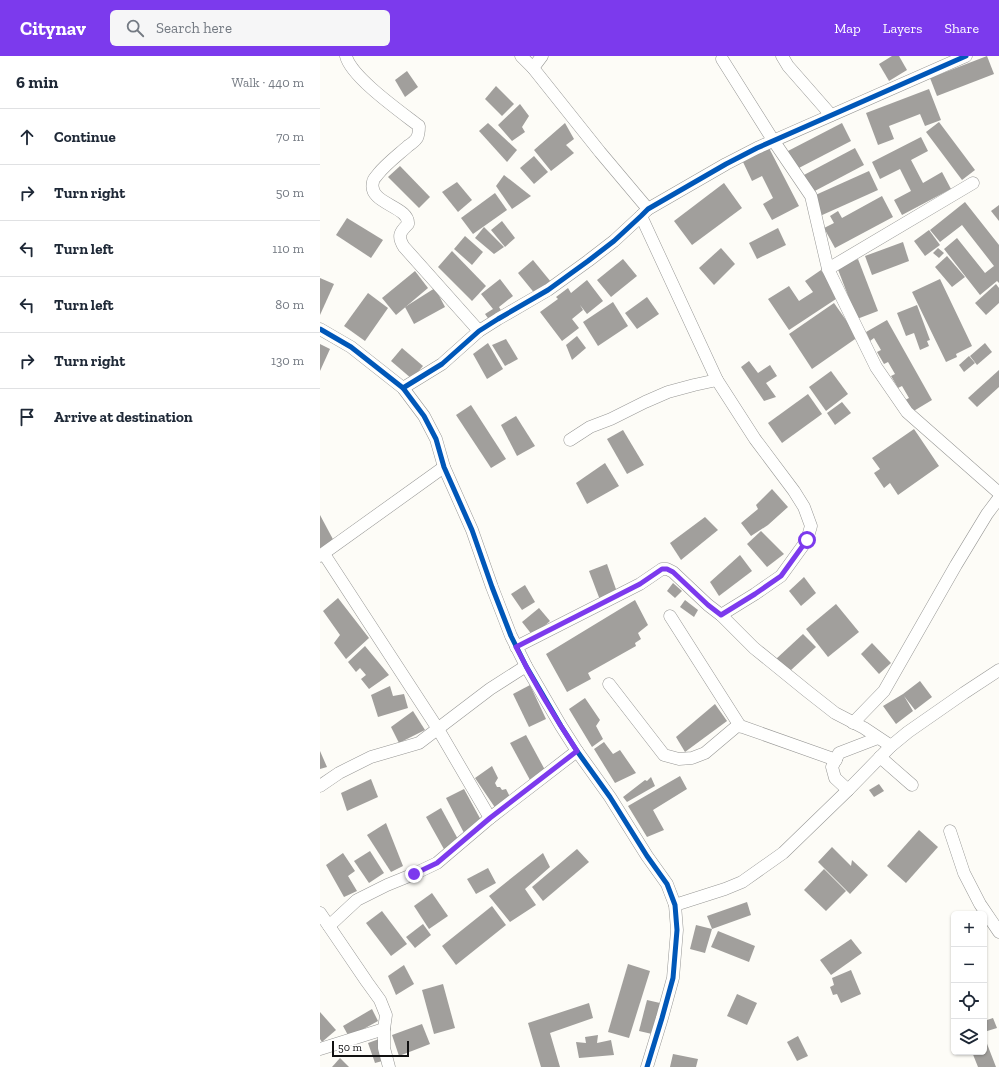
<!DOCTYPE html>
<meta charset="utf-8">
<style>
:root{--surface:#fff;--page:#f6f6f7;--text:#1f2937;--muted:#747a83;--line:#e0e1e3;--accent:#7c3aed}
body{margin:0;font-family:"Zilla Slab",serif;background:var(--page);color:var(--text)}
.controls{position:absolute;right:12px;bottom:12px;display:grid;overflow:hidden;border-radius:6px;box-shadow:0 1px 3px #0004}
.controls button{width:36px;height:36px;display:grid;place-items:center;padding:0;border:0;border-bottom:1px solid var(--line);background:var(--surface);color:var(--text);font:20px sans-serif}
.scale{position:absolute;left:12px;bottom:10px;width:77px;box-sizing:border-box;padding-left:4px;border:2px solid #111;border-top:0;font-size:11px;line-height:14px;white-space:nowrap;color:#111;-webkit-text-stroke:3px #fff;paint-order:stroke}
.stop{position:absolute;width:12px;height:12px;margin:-9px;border:3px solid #7c3aed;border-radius:50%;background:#fff}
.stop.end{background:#7c3aed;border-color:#fff;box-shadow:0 1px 4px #0008}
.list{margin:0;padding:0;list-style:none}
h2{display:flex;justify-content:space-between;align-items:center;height:52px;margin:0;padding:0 16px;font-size:17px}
h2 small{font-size:13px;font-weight:400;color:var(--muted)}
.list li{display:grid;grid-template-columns:26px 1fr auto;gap:12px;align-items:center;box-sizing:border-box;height:56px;padding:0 16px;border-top:1px solid var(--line)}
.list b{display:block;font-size:15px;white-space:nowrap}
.list em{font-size:13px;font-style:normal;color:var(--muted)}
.icon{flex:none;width:22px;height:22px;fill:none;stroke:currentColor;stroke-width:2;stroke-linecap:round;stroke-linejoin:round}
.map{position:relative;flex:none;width:679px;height:1011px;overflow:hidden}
header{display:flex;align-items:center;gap:24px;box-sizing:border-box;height:56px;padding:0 20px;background:var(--accent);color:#fff}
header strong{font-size:19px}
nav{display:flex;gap:22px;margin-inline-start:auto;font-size:14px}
.search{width:280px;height:36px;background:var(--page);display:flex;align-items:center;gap:10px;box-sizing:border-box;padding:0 14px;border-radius:6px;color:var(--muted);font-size:15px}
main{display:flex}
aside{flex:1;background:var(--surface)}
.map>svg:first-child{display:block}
.building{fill:#a19f9c}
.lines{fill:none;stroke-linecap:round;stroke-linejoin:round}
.street-casing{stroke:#979795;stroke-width:13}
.street{stroke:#fffffe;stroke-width:12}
.cycleway-casing{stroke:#fff;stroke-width:8}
.cycleway{stroke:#0057b8;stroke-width:5}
.route{stroke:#7c3aed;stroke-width:5}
</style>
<header>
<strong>Citynav</strong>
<div class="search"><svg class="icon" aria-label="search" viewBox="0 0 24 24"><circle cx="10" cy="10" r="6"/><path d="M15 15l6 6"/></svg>Search here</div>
<nav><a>Map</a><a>Layers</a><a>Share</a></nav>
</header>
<main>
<aside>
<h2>6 min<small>Walk · 440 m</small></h2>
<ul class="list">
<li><svg class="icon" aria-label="ahead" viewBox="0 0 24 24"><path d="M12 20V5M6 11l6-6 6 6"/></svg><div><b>Continue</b></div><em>70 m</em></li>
<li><svg class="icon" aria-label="right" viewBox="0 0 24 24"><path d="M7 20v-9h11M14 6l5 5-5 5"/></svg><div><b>Turn right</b></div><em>50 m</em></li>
<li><svg class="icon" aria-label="left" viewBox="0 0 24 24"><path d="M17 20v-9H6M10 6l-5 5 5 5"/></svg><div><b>Turn left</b></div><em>110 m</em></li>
<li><svg class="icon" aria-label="left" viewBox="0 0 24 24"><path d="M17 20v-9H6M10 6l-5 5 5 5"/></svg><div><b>Turn left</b></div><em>80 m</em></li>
<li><svg class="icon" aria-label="right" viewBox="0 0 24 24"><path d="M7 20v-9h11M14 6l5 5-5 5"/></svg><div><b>Turn right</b></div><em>130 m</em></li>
<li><svg class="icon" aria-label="arrive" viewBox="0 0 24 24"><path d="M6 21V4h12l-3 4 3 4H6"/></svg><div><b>Arrive at destination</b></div></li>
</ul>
</aside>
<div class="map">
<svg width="679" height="1011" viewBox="0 0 679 1011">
<rect width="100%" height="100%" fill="#fdfcf7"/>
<g class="building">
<polygon points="572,0 579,0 587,14 569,25 559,8"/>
<polygon points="667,0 674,18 617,40 610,22"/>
<polygon points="87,15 98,31 85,41 75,24"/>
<polygon points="176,30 194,48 182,60 165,43"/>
<polygon points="609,33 621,64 605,70 600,58 569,70 574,83 558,89 546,57"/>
<polygon points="200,48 209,60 202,71 205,76 192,85 178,69"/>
<polygon points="619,66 655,114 642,124 606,76"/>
<polygon points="168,67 197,94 187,106 159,75"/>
<polygon points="245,67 254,83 246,89 254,97 231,115 214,94"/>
<polygon points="522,67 531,85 475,114 466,96"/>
<polygon points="601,81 608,95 591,104 603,127 622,116 631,133 582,159 574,144 591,135 580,113 560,123 552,106"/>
<polygon points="449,92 479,150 452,164 443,148 453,142 442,120 432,125 423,106"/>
<polygon points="535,92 544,109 491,137 482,120"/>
<polygon points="214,100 228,116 214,128 200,112"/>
<polygon points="80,110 110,141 99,152 68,121"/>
<polygon points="549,115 558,134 500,160 491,141"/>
<polygon points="184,119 211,140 192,153 176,130"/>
<polygon points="137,126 152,144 138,156 122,136"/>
<polygon points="404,127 422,152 372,189 354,165"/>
<polygon points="175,137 187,154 153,178 141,162"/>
<polygon points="562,140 573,161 515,192 504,172 514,167 510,160 518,155 522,162"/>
<polygon points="645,146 679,189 679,227 677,225 660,239 624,193 637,182 665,217 674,210 642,169 620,186 610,174"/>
<polygon points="679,149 679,165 671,155"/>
<polygon points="27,162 63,184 51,202 16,179"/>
<polygon points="182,165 195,182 185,191 171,174"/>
<polygon points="164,171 184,191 174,198 155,182"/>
<polygon points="458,172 466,189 437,203 429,187"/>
<polygon points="609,174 620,189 605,200 594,185"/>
<polygon points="145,180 163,196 152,209 134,193"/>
<polygon points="583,186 589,205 552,219 545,200"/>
<polygon points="401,192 415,208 394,229 379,212"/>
<polygon points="618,192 624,197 619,202 613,197"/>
<polygon points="132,195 166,230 152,245 118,211"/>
<polygon points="627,200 645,221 632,231 615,211"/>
<polygon points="303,203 317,220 291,241 277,224"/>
<polygon points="538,203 558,255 537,263 517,211"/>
<polygon points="213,204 231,226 216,239 198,217"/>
<polygon points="501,214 519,241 469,274 448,243 469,230 479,245 493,236 485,225"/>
<polygon points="95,215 108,232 76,259 62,242"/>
<polygon points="0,222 14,228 0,259"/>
<polygon points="180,223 193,240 179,251 182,256 170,265 165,258 173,253 161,238"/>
<polygon points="620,223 652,290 636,298 637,301 626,306 592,236"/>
<polygon points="267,224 283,245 267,258 260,249 263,254 252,263 259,272 242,285 220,256 238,243 236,241 248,232 251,237"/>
<polygon points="676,228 679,232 679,247 666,259 655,247"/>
<polygon points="115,232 125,251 94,268 85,251"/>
<polygon points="48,237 68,252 45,285 24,270"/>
<polygon points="327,241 339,258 317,273 305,257"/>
<polygon points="293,246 308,270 278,290 263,266"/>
<polygon points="514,247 538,281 492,313 469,278"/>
<polygon points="597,249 610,284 607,285 609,290 600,294 594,277 586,280 577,257"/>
<polygon points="567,264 612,344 592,356 585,344 589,342 582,330 578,332 571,320 575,318 568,306 564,308 557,296 561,294 554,282 550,285 546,276"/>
<polygon points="257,280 266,292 252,304 246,289"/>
<polygon points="186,283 198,303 185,310 172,289"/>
<polygon points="168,287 183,313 167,323 153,298"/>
<polygon points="665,287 672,296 657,309 650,300"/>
<polygon points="0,288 10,293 0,315"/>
<polygon points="82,292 103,310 92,323 71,305"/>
<polygon points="649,300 655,307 644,316 639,309"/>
<polygon points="429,305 438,317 450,309 457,320 446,327 456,341 444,345 421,311"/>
<polygon points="679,314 679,331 657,351 648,342"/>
<polygon points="511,315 528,338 506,355 489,331"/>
<polygon points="488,338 502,358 462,387 448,367"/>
<polygon points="522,346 531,357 515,369 507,357"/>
<polygon points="151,349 186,403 171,412 136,359"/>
<polygon points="196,360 215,390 197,400 181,369"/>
<polygon points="594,373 619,410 578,439 570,427 564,432 554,417 560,413 552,402"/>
<polygon points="303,374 324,409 307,418 287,383"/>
<polygon points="285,407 299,430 267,448 256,427"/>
<polygon points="452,433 468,451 448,469 431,480 421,467 438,453 436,449"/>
<polygon points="0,459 15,487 0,496"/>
<polygon points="385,461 398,474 361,504 350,487"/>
<polygon points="441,475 464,498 447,511 427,488"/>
<polygon points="420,499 432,515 399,540 390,526"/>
<polygon points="287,508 297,536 280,544 269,515"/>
<polygon points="484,521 496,537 481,550 469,535"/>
<polygon points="353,527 362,535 355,542 347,535"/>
<polygon points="205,529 215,546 202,554 191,538"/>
<polygon points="18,542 49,582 26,603 14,587 20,579 3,555"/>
<polygon points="315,544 328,569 318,577 321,583 315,587 316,590 268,617 271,623 247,636 226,598"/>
<polygon points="365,544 378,554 374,561 360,551"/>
<polygon points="516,548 539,576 508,601 486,573"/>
<polygon points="219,552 230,565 213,580 202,566"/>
<polygon points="483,578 496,591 470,615 456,603"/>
<polygon points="552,587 571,607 559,618 541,598"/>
<polygon points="45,590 69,619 49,633 41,623 46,619 40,612 36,616 28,606"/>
<polygon points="600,625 612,641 595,654 584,640 593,655 576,668 563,650 583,638"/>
<polygon points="210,629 226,663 209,671 193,638"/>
<polygon points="70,630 73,640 84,638 88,652 58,661 51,639"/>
<polygon points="265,642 280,664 276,670 283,683 272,691 249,653"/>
<polygon points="395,648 407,665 365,696 356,681"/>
<polygon points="93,655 105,674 79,687 71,671"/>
<polygon points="206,679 225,714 210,724 190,687"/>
<polygon points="284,686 293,698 300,694 316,717 295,727 274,693"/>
<polygon points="0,695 7,711 0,713"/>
<polygon points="172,710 178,722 175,727 177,731 180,731 182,734 186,733 191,743 176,753 155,722"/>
<polygon points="360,720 367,733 333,754 344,774 327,781 308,750"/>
<polygon points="331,721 335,730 307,746 303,741 325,724 327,725"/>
<polygon points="51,723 58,741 27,755 21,737"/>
<polygon points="559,728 564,735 554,741 549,734"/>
<polygon points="144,733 162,766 144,777 126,742"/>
<polygon points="121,752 139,785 125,795 106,761"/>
<polygon points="66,767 83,810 71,816 47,779"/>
<polygon points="599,774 618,791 586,827 567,810"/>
<polygon points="512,791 531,810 532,804 548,819 530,838 498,806"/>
<polygon points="257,793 269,806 223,845 212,831"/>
<polygon points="50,795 64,817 49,827 34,805"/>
<polygon points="23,797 35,815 28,820 37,835 24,841 6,809"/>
<polygon points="223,797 230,811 205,833 216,849 190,866 169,840"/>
<polygon points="168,812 176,827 156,838 147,823"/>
<polygon points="504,813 526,835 506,855 484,834"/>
<polygon points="112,837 128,860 109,873 94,850"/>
<polygon points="427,846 431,859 392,873 387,860"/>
<polygon points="172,850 186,869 136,909 122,890"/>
<polygon points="62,855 87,888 71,900 46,867"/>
<polygon points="103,868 111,879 95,892 86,881"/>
<polygon points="376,869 392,873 385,897 370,893"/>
<polygon points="398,875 435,890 429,906 391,891"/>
<polygon points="531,883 542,897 511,919 500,904"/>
<polygon points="308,908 330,915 309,982 288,976"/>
<polygon points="84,909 94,928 76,939 68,920"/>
<polygon points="531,914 541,938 521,947 517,938 513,939 510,931 514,929 512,922"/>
<polygon points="123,928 135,972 114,978 102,934"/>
<polygon points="417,938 437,947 427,969 407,960"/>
<polygon points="327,944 340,947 332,978 319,975"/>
<polygon points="269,947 273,962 230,977 240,1011 221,1011 208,967"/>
<polygon points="52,953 58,965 29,981 23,970"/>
<polygon points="0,956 16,974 2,986 0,983"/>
<polygon points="673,962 677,972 664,976 664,965"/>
<polygon points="102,968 110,988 79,1000 72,979"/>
<polygon points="278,979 277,987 291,984 294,999 259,1002 256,986 266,987 265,981"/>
<polygon points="478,980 488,1000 477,1005 467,986"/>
<polygon points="664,980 676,1011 658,1011 652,996 664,996"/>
<polygon points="59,983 66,1004 55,1007 48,987"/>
<polygon points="353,998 378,1003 376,1011 350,1011"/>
<polygon points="20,1002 29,1011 12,1011"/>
</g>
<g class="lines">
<g class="street-casing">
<g id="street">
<path d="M26,0C31,21 81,56 99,70C99,74 99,78 97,82C95,85 91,88 88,90C78,99 66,108 58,118C56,121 53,123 53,126C47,148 90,150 88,168C80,176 77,180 84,191L159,275"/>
<polyline points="201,0 213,12 280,96 328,153"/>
<polyline points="462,0 468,10 511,59"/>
<polyline points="402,3 453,84 491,140 508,213 556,311 587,356 679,437"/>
<polyline points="213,12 222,0"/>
<polyline points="321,160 397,324 435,383 474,435 484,451 491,470 487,484 461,520 435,538 401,559"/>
<polyline points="508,213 653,127"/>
<polyline points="0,273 31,291 83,332 104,360 116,383 124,411 152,474 172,531 191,580 206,610 241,670 257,695 290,741 327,800 347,828 355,849 357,874 353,922 342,962 327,1011"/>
<polyline points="83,332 122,308 159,275 178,263 228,234 268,205 294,185 321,160 328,153 406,108 437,92 646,0"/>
<polyline points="250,384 270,371 291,363 325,346 348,336 374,329 397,324"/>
<polyline points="4,498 118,673 170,762"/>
<polyline points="0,500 124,411"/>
<polyline points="350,560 420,670"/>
<polyline points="196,591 320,528 342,513 347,513 353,516 388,549 401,559 434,592 487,635 515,657 544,672 571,690"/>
<polyline points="289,628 344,699 359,703 372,702 385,697 417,670 423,671 516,704"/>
<polyline points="533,667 564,635 636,509 667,458 679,442"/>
<polyline points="560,701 592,729"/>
<polyline points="0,730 19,717 51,701 99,687 170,633 206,610"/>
<polyline points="528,734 515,722 512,711 519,697 558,682"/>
<polyline points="630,775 644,817 660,848 679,876"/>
<polyline points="355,849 405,833 422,826 463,797 528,734 571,690 588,676 644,637 679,614"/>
<polyline points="0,857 47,926 60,944 66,959 64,973 64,992 69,1011"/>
<polyline points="9,870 37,844 67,829 94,818 117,807 170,762 257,695"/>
<polyline points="0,993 64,973"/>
</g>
</g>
<use href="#street" class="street"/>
<g class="cycleway-casing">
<g id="cycleway">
<polyline points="0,273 31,291 83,332 104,360 116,383 124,411 152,474 172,531 191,580 206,610 241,670 257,695 290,741 327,800 347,828 355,849 357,874 353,922 342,962 327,1011"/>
<polyline points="83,332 122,308 159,275 178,263 228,234 268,205 294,185 321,160 328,153 406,108 437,92 646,0"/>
</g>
</g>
<use href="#cycleway" class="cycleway"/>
</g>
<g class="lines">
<path class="route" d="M94,818L117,807L170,762L257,695C235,662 214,627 196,591L320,528L342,513H347L353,516L388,549L401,559L435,538L461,520L487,484"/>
</g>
</svg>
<div class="controls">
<button>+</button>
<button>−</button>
<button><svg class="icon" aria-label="locate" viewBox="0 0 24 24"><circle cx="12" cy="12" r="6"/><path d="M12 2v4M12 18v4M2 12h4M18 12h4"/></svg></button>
<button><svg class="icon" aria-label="layers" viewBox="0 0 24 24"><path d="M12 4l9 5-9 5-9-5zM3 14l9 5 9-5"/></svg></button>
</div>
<div class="scale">50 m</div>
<div class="stop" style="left:487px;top:484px"></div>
<div class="stop end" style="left:94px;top:818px"></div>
</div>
</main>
